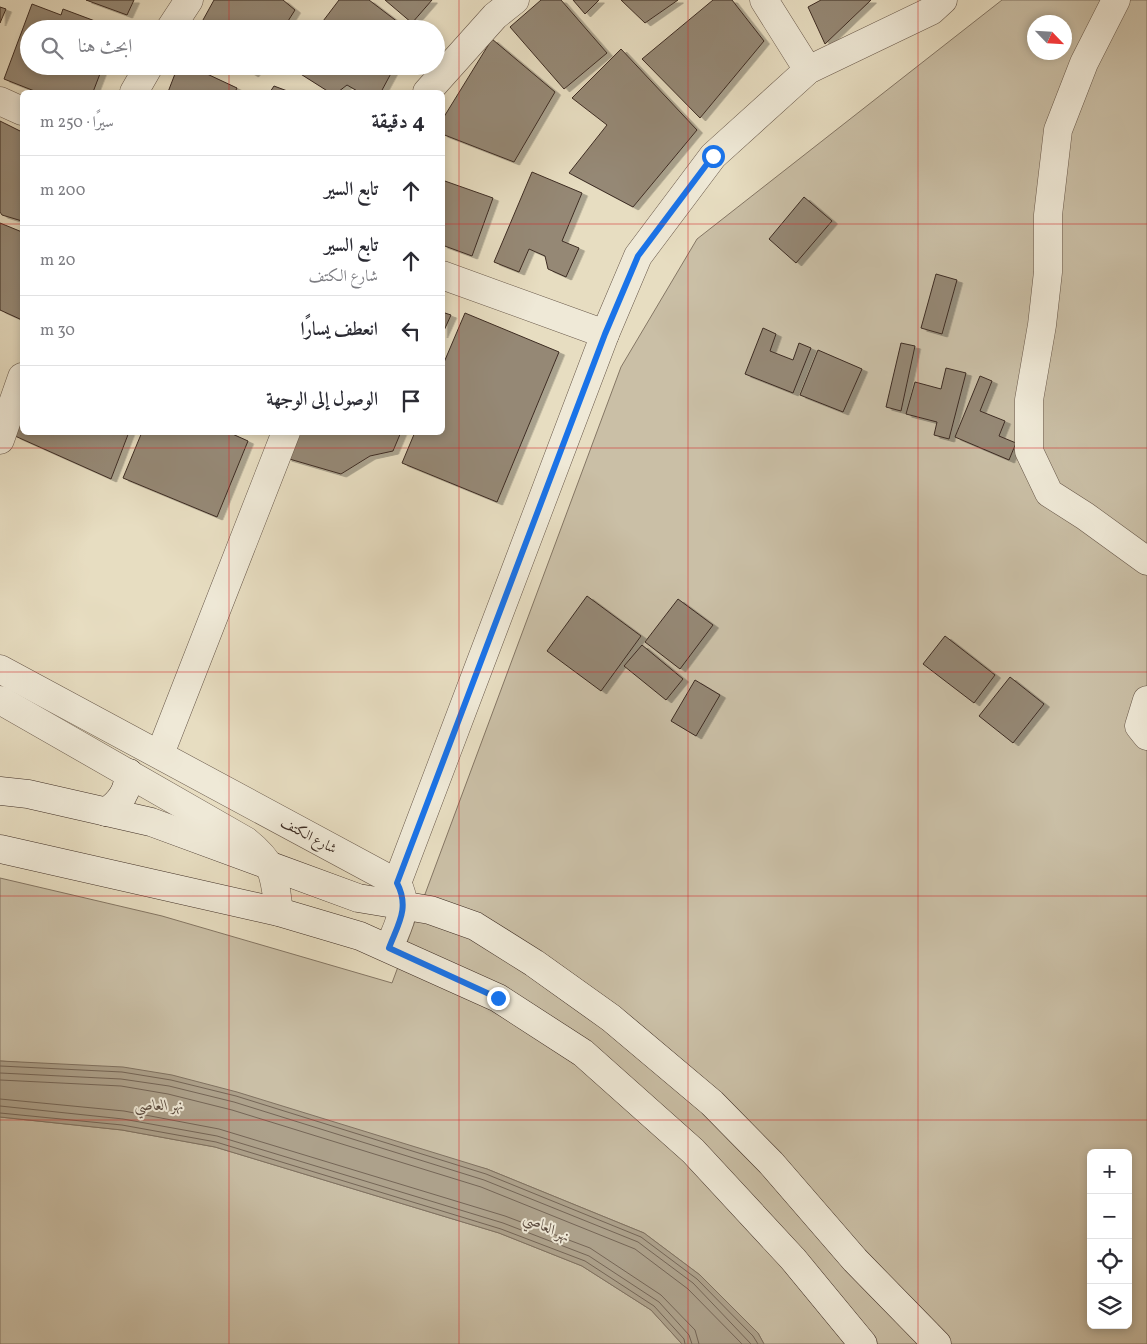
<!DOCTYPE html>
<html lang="ar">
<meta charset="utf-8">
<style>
:root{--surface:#fff;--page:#f2f2f3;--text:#2b2b33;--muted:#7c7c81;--line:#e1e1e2}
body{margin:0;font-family:Vollkorn,Amiri,serif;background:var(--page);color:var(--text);direction:rtl}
.controls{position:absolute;right:15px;bottom:15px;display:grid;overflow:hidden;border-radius:8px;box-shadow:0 2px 8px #0003}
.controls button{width:45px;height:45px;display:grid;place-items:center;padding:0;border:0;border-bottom:1px solid var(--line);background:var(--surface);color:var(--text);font:25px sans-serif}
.compass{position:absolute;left:1027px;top:15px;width:45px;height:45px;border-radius:50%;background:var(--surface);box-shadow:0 2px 8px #0003;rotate:115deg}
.stop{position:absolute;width:15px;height:15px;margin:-11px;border:4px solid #1a73e8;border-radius:50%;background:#fff}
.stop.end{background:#1a73e8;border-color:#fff;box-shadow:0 1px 5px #0008}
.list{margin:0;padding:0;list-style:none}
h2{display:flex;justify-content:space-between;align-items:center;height:65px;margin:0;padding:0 20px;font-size:21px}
h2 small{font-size:16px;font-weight:400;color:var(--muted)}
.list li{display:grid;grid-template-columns:32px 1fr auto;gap:15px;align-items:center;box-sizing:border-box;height:70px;padding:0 20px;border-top:1px solid var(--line)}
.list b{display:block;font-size:19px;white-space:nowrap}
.list p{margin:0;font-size:16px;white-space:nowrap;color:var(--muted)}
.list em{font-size:16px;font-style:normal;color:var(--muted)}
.icon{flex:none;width:28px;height:28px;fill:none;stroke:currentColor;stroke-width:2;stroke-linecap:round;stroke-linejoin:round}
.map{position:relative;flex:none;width:1147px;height:1344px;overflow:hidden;direction:ltr}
.search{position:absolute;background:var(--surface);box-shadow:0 2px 8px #0003;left:20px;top:20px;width:425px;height:55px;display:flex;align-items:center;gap:12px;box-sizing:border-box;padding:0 18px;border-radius:28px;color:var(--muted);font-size:19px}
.panel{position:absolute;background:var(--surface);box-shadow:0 2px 8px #0003;left:20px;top:90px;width:425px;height:345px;border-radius:8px;direction:rtl}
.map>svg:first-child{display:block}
.green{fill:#cabfa6;stroke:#847664;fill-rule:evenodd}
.water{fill:#ada18b;stroke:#807261}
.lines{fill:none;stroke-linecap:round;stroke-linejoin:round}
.shore{stroke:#756657;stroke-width:1}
.building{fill:#958875;stroke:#3d2c23;filter:url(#shadow)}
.street-casing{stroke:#68584a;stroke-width:29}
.secondary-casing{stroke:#3d2c23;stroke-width:29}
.street{stroke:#efe9d7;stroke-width:28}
.secondary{stroke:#efe9d7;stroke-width:28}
.route{stroke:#1a73e8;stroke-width:6}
.grid{fill:none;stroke:#d62828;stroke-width:1;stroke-opacity:0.55}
.labels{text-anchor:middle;stroke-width:4;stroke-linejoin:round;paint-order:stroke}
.street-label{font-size:14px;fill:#3d2c23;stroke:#efe9d7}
.water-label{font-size:15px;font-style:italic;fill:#59493d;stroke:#efe9d7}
</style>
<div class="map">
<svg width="1147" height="1344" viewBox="0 0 1147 1344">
<defs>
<filter id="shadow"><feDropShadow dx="5.5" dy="3" stdDeviation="0" flood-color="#0004"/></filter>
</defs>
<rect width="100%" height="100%" fill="#e7ddc1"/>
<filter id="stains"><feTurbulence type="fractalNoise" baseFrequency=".004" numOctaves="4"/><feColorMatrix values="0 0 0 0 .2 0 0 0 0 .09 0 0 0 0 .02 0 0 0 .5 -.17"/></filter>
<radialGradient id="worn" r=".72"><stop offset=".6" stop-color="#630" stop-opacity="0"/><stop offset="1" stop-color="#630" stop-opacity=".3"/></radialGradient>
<g class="green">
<path d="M1002,0H1147V1344H764L758,1333L700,1275L644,1233L487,1169L55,1065L0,1061V878L162,916L392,983L621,367L697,239ZM1034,22H1064V52H1034ZM1091,1153H1128V1325H1091Z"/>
<polygon points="0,1117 122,1130 215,1147 499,1233 582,1266 651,1310 682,1344 0,1344"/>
</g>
<polygon class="water" points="0,1061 123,1067 172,1075 237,1092 487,1169 644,1233 700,1275 758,1333 764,1344 682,1344 651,1310 582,1266 499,1233 215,1147 122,1130 0,1117"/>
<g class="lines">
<g class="shore">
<polyline points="0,1066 122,1072 171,1080 236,1096 486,1174 641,1237 697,1279 753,1336 758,1344"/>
<polyline points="0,1073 121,1079 169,1086 234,1102 484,1180 638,1242 693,1283 751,1344"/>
<polyline points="0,1080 121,1086 168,1094 232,1110 481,1187 635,1249 688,1289 742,1344"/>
<polyline points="0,1099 124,1111 219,1129 505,1216 590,1248 661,1295 695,1330 699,1344"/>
<polyline points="0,1106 123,1119 217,1136 503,1223 589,1256 659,1302 689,1335 692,1344"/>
<polyline points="0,1113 122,1125 216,1142 501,1229 585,1261 654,1306 684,1339 685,1344"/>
</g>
</g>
<g class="building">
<polygon points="86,0 134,0 127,15"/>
<polygon points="214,0 283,0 295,10 283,29 198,29"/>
<polygon points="339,0 369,0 407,29 317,29"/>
<polygon points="385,0 432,0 412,23"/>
<polygon points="541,0 561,0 607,53 564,89 510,27"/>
<polygon points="573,0 599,0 585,14"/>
<polygon points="621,0 678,0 645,23"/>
<polygon points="713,0 732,0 764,41 700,118 642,59"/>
<polygon points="821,0 871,0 825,44 808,7"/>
<polygon points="32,4 61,15 63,9 95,21 92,27 96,29 29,29 29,66 103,66 93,92 37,92 4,79"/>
<polygon points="0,7 6,9 0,23"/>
<polygon points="492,39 555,92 514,162 442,134 442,120"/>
<polygon points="621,49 697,130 633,207 569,173 607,125 572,98"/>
<polygon points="178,66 190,66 237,88 235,92 168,92"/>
<polygon points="240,66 259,66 253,74"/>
<polygon points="288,66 395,66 381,92 359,92 347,85 338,92 329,92"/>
<polygon points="274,86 290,92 270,92"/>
<polygon points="0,121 22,132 22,221 2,215 0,212"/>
<polygon points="532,172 582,193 562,241 579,248 566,277 548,269 545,256 529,249 519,272 494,262"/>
<polygon points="442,180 493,198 472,256 442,245"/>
<polygon points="804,197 832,221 796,263 769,239"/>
<polygon points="0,223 22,232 22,320 0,310"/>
<polygon points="936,274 957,280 942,334 921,328"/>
<polygon points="442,312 451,315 442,335"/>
<polygon points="465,313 559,352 497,502 402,463 415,432 442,432 442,367"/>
<polygon points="763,328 776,334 770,351 793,360 799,343 811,348 793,393 745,374"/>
<polygon points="901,343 915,346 901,411 886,407"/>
<polygon points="818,350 862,369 843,412 800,395"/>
<polygon points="946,368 966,373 949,439 934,435 937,422 906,414 915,382 941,389"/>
<polygon points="980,376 992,381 980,411 1005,421 999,436 1016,443 1009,460 955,437"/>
<polygon points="22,420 22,432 129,432 111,479 15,436"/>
<polygon points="142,432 228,432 248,441 217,517 123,478"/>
<polygon points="297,432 401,432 393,451 370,456 341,474 286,458"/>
<polygon points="587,596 641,636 601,691 547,651"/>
<polygon points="678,599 713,625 680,669 645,642"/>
<polygon points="945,636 995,675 974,703 923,664"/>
<polygon points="642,645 683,679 666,700 624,666"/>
<polygon points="1010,677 1044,704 1013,743 979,716"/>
<polygon points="695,680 720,695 696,736 671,721"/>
</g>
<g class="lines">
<g class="street-casing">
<g id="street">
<polyline points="764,0 808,70"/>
<polyline points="1116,0 1084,63 1058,130 1048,215 1048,272 1042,325 1029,400 1029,451 1049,493 1085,516 1147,561"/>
<polyline points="170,29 189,0"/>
<polyline points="134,92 149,66"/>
<polyline points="427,92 495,16 515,0"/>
<polyline points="0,101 22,111"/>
<polyline points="442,275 605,334"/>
<polyline points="0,440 22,377"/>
<path d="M0,669L397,883C410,908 398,924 389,948"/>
<path d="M0,700L246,841C276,865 274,876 279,912"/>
<polyline points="1147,700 1139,726 1147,736"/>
<polyline points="160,754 286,432"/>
<polyline points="397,883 605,334 638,256 713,156 808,70 931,11 943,0"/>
</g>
</g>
<g class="secondary-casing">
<g id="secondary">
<polyline points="0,791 28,794 151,822 358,898 430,910 475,926 534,963 611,1018 712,1103 771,1163 855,1260 937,1344"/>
<path d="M106,812C121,802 128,791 129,773"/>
<polyline points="0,849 279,912 360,936 498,998 583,1053 693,1151 793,1259 863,1344"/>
</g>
</g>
<use href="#street" class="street"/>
<use href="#secondary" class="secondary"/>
</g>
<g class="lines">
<path class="route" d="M498,998L389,948C398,924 410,908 397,883L605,334L638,256L713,156"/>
</g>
<path class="grid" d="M229,0V29M459,0V1344M688,0V1344M918,0V1344M229,66V92M0,224H22M442,224H1147M229,432V1344M0,448H1147M0,672H1147M0,896H1147M0,1120H1147"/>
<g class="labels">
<g class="street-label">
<text transform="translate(309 835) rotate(28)" y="5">شارع الكتف</text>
</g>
<g class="water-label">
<text x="159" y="1110">نهر العاصي</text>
<text transform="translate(547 1227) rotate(26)" y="5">نهر العاصي</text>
</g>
</g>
<rect width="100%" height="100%" filter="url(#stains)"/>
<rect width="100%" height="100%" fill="url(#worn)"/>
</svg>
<div class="controls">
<button>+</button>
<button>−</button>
<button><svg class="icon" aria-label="locate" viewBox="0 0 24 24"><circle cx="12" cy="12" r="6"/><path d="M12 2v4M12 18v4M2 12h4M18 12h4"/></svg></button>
<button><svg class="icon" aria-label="layers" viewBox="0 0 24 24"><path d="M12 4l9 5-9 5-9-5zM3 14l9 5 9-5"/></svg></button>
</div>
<svg class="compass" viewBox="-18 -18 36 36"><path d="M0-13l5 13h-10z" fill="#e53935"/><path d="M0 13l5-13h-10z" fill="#7c7c81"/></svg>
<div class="stop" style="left:713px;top:156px"></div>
<div class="stop end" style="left:498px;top:998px"></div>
<div class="search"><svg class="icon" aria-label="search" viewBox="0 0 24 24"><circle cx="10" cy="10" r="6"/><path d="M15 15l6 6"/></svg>ابحث هنا</div>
<section class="panel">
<h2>4 دقيقة<small>سيرًا · 250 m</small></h2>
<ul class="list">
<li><svg class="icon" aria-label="ahead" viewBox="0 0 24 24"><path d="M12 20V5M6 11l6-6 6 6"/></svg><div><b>تابع السير</b></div><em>200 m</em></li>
<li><svg class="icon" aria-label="ahead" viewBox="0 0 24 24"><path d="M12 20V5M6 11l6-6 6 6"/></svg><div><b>تابع السير</b><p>شارع الكتف</p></div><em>20 m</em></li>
<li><svg class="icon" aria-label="left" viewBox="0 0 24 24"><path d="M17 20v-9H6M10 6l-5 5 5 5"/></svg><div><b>انعطف يسارًا</b></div><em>30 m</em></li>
<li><svg class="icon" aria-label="arrive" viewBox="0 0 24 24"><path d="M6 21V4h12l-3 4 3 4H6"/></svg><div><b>الوصول إلى الوجهة</b></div></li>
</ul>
</section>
</div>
